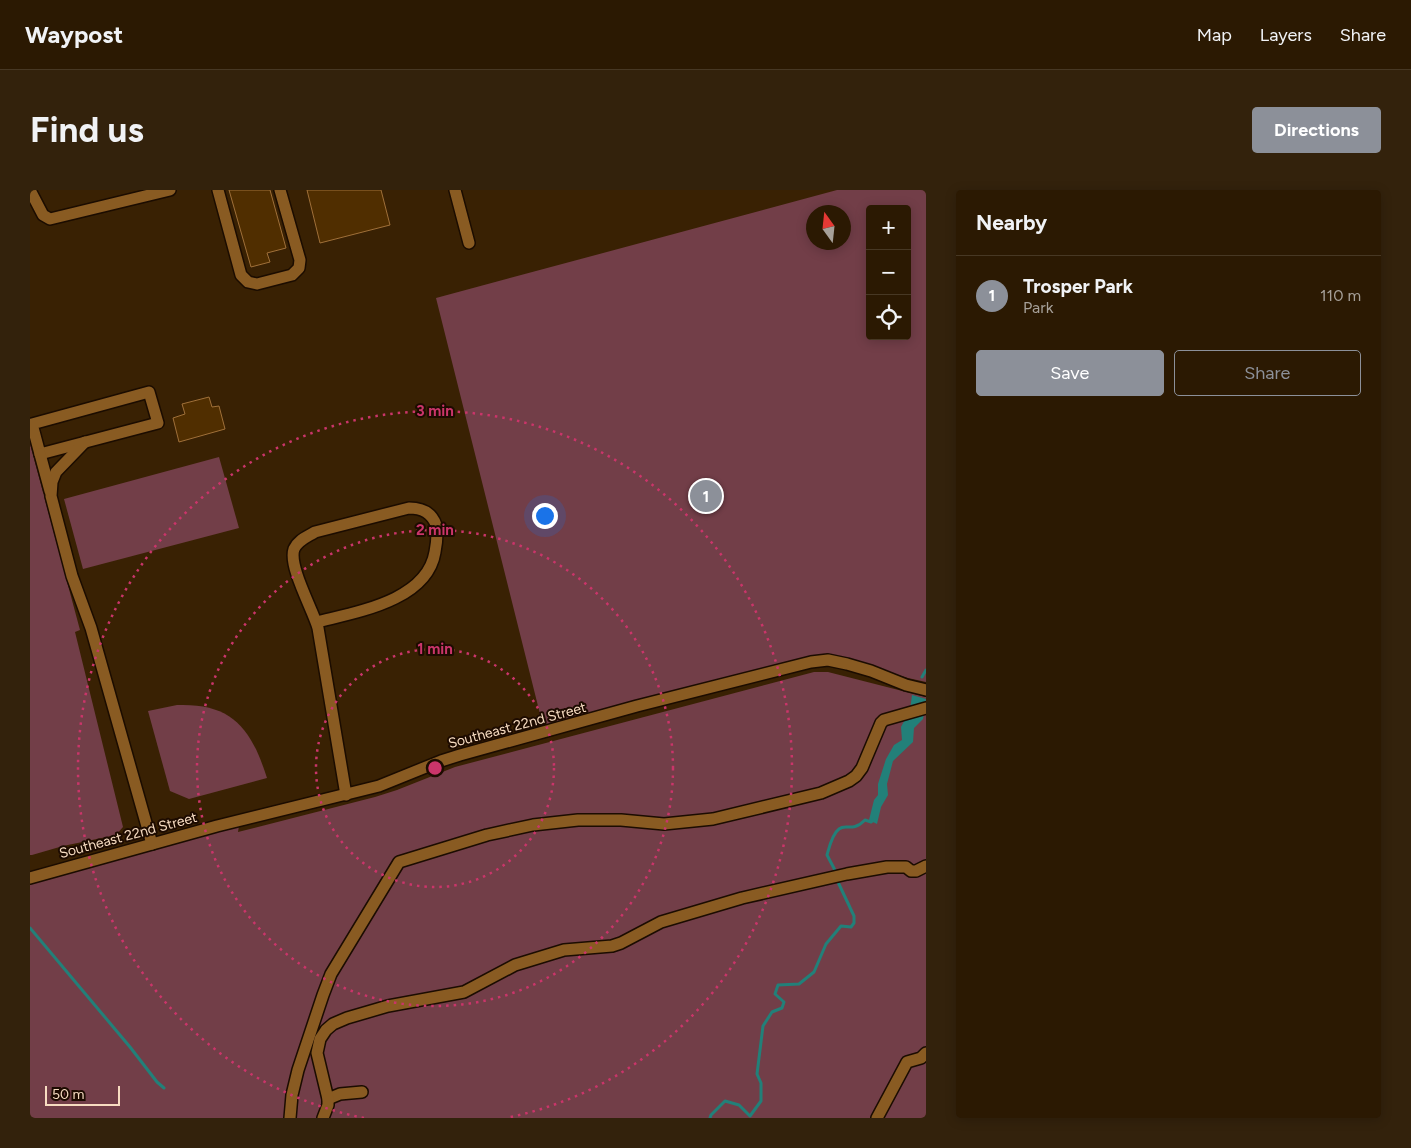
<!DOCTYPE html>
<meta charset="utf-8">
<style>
:root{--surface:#2b1902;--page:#33220c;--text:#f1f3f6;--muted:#a6a099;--line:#473824;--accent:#8c9099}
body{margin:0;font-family:Figtree,sans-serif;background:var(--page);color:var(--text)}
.controls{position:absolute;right:15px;top:15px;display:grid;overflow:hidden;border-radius:5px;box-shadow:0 2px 12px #0003}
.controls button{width:45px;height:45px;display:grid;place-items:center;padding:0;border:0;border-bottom:1px solid var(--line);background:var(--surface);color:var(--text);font:25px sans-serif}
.compass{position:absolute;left:776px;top:15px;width:45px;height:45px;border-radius:50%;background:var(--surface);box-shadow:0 2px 12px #0003;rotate:345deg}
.scale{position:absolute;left:15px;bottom:12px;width:75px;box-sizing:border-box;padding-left:5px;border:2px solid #f7dcc1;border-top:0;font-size:14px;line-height:18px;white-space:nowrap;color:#f7dcc1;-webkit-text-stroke:4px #1d0b00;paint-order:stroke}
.you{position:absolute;left:514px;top:325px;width:18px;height:18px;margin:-12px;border:4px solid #fff;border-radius:50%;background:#1a73e8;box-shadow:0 0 0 8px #1a73e833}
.badge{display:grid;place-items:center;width:32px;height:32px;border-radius:50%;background:var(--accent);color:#fff;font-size:16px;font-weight:700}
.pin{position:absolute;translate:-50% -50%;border:2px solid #fff;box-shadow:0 1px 5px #0006}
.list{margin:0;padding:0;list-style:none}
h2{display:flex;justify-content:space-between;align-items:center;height:65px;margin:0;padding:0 20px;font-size:21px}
h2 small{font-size:16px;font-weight:400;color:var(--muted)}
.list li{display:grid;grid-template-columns:32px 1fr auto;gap:15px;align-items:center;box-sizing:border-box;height:80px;padding:0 20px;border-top:1px solid var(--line)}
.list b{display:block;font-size:19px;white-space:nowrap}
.list p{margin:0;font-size:16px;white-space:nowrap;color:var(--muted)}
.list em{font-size:16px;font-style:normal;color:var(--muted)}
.actions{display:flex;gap:10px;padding:15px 20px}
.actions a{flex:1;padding:11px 0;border:1px solid var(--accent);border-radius:5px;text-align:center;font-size:18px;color:var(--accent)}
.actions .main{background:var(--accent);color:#fff}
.icon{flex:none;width:28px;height:28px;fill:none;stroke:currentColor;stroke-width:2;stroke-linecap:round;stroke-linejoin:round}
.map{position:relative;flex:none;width:896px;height:928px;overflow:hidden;border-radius:5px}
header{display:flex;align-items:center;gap:30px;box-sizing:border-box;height:70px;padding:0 25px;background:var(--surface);border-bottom:1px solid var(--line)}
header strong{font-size:24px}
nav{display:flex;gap:28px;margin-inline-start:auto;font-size:18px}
.intro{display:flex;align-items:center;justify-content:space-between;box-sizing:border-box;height:120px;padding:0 30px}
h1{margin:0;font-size:35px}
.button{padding:12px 22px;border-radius:5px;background:var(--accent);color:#fff;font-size:18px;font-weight:700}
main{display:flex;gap:30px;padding:0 30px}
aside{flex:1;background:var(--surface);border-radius:5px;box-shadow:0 2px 12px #0003}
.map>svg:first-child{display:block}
.green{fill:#723e48;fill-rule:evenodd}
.water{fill:#228079}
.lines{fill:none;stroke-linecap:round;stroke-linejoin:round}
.stream{stroke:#228079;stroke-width:3}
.building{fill:#502e00;stroke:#a07039}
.minor-casing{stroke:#1b0c00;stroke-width:14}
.minor{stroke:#895b22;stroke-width:11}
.ring{fill:none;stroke:#ca356a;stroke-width:2.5;stroke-dasharray:2.5 5}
.labels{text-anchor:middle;stroke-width:4;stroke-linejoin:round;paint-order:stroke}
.street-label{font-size:14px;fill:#f7dcc1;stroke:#1d0b00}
.centre{fill:#ca356a;stroke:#1d0b00;stroke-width:2.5}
.ring-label{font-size:15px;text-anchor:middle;font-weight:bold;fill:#ca356a;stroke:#1d0b00;stroke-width:4;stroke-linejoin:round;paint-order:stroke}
</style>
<header>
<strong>Waypost</strong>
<nav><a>Map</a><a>Layers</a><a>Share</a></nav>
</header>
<div class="intro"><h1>Find us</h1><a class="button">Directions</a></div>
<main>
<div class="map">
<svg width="896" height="928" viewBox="0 0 896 928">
<rect width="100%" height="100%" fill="#392103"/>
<g class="green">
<path d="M807,0H896V492L878,488L812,467L792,465L771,468L519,536L512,532L406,108ZM840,19H877V146H840ZM784,22H814V52H784Z"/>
<polygon points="0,254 50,440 45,442 93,637 86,645 33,656 2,665 0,665"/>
<polygon points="189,267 209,338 53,379 34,309"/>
<polygon points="784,482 798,482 896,507 896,928 0,928 0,692 209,636 208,642 345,607 367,600 425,577"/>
<path d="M147,515C202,513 221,538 237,588L159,609L140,601L118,521Z"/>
</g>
<polygon class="water" points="882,505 896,509 893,529 884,538 883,552 863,571 857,594 858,605 851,617 847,634 839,630 844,610 848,605 848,594 856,569 864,555 872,550 871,537 880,520"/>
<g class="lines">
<g class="stream">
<polyline points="892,487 896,480"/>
<path d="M807,684L797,665C799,658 802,644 809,639C816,633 822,643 835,630L841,632L845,629"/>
<polyline points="0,738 100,857 127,892 134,898"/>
<polyline points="680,928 681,925 695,911 709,915 720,926 731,911 731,893 727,884 733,836 742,822 752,818 754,812 745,804 748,795 769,794 784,782 796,754 811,736 821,737 824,733 824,726 807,690"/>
</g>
</g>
<g class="building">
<polygon points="199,0 240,0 256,58 237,63 240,72 221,77"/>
<polygon points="277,0 351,0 360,35 290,53"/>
<polygon points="179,207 182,217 189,216 195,239 149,252 143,228 155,224 152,214"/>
</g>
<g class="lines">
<g class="minor-casing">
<g id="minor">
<polyline points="0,0 13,25 20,29 140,0"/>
<polyline points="188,0 211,85 218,92 227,94 262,85 269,78 270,70 250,0"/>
<polyline points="425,0 439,53"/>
<polygon points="119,202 128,233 10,264 2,234"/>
<polyline points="55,252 26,282 22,292 21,306 42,386 61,438 122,654"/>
<polyline points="10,264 20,301"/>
<path d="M287,432C326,422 397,411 405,362C407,352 408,345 406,335C402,323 392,318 379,318L285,342C277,347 268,350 264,359C258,376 283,420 288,438L316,605"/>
<polyline points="0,688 187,636 349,596 411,571 430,565 607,516 781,472 798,470 817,474 841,481 876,495 896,500"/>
<polyline points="298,909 310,904 332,902"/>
<polyline points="260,928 262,905 268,880 293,805 301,784 369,672 457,645 503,635 548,630 591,630 634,634 683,629 791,603 819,591 826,586 832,578 851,533 854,530 896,518"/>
<polyline points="293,928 298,915 298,909 287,863 290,849 296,840 303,834 317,828 358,816 434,802 485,775 534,760 582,756 591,753 631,732 712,708 817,684 857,677 876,677 881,681 886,681 896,676"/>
<polyline points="847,928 877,872 891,868 896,863"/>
</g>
</g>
<use href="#minor" class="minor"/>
</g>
<g class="ring">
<circle cx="405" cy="578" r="119"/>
<circle cx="405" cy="578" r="238"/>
<path d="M334 928A357 357 0 1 1 476 928"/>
</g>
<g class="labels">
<g class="street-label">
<text transform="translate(487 535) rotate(-15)" y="5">Southeast 22nd Street</text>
<text transform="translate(98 645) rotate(-15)" y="5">Southeast 22nd Street</text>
</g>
</g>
<circle cx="405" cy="578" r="8" class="centre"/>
<g class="ring-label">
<text x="405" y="226">3 min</text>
<text x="405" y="345">2 min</text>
<text x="405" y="464">1 min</text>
</g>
</svg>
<div class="controls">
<button>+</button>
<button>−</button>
<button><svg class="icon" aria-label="locate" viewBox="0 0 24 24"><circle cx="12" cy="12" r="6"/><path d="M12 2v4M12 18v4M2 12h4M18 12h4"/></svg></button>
</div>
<svg class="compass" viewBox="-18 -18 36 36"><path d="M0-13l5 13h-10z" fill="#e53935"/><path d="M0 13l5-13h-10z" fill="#a6a099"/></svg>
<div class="scale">50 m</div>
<div class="you"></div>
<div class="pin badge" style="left:676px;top:306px">1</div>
</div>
<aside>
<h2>Nearby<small></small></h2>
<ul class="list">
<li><span class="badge">1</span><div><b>Trosper Park</b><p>Park</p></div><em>110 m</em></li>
</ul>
<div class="actions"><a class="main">Save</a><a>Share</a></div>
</aside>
</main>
